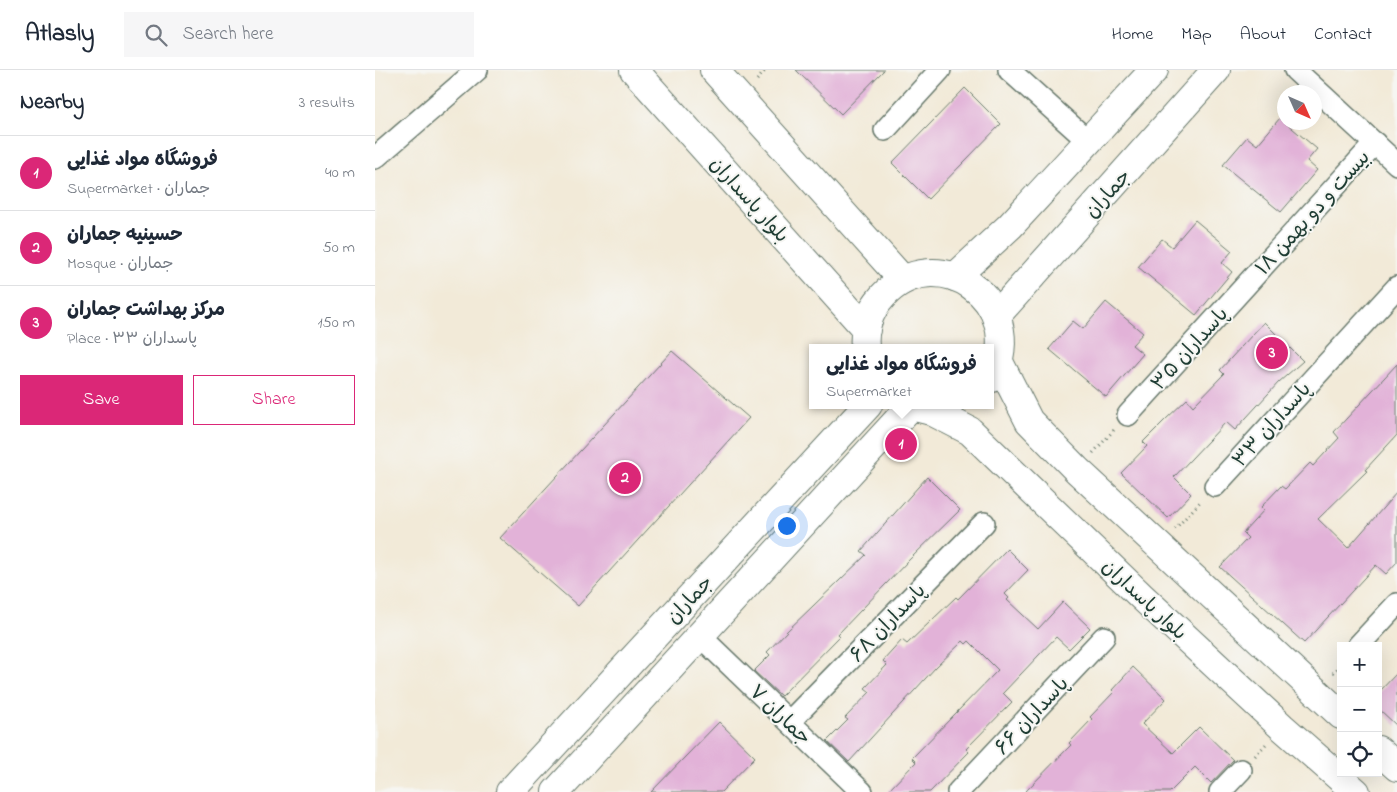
<!DOCTYPE html>
<meta charset="utf-8">
<style>
:root{--surface:#fff;--page:#f6f6f7;--text:#1f2937;--muted:#747a83;--line:#e0e1e3;--accent:#db2777}
body{margin:0;font-family:"Indie Flower","Playpen Sans Arabic",sans-serif;background:var(--page);color:var(--text)}
.controls{position:absolute;right:15px;bottom:15px;display:grid;overflow:hidden;border-radius:0px;box-shadow:0 5px 20px #0002}
.controls button{width:45px;height:45px;display:grid;place-items:center;padding:0;border:0;border-bottom:1px solid var(--line);background:var(--surface);color:var(--text);font:25px sans-serif}
.compass{position:absolute;left:902px;top:15px;width:45px;height:45px;border-radius:50%;background:var(--surface);box-shadow:0 5px 20px #0002;rotate:135deg}
.you{position:absolute;left:411px;top:455px;width:18px;height:18px;margin:-12px;border:4px solid #fff;border-radius:50%;background:#1a73e8;box-shadow:0 0 0 8px #1a73e833}
.badge{display:grid;place-items:center;width:32px;height:32px;border-radius:50%;background:var(--accent);color:#fff;font-size:16px;font-weight:700}
.pin{position:absolute;translate:-50% -50%;border:2px solid #fff;box-shadow:0 1px 5px #0006}
.popup{position:absolute;left:434px;top:274px;width:185px;height:65px;box-sizing:border-box;display:grid;place-content:center;border-radius:0px;background:var(--surface);filter:drop-shadow(0 1px 4px #0005);font-size:16px;white-space:nowrap;color:var(--muted)}
.popup b{font-size:19px;color:var(--text)}
.popup::after{content:'';position:absolute;left:50%;top:100%;margin-left:-10px;border:10px solid transparent;border-top-color:var(--surface)}
.list{margin:0;padding:0;list-style:none}
h2{display:flex;justify-content:space-between;align-items:center;height:65px;margin:0;padding:0 20px;font-size:21px}
h2 small{font-size:16px;font-weight:400;color:var(--muted)}
.list li{display:grid;grid-template-columns:32px 1fr auto;gap:15px;align-items:center;box-sizing:border-box;height:75px;padding:0 20px;border-top:1px solid var(--line)}
.list b{display:block;font-size:19px;white-space:nowrap}
.list p{margin:0;font-size:16px;white-space:nowrap;color:var(--muted)}
.list em{font-size:16px;font-style:normal;color:var(--muted)}
.actions{display:flex;gap:10px;padding:15px 20px}
.actions a{flex:1;padding:11px 0;border:1px solid var(--accent);border-radius:0px;text-align:center;font-size:18px;color:var(--accent)}
.actions .main{background:var(--accent);color:#fff}
.icon{flex:none;width:28px;height:28px;fill:none;stroke:currentColor;stroke-width:2;stroke-linecap:round;stroke-linejoin:round}
.map{position:relative;flex:none;width:1022px;height:722px;overflow:hidden}
header{display:flex;align-items:center;gap:30px;box-sizing:border-box;height:70px;padding:0 25px;background:var(--surface);border-bottom:1px solid var(--line)}
header strong{font-size:24px}
nav{display:flex;gap:28px;margin-inline-start:auto;font-size:18px}
.search{width:350px;height:45px;background:var(--page);display:flex;align-items:center;gap:12px;box-sizing:border-box;padding:0 18px;border-radius:0px;color:var(--muted);font-size:19px}
main{display:flex}
aside{flex:1;background:var(--surface)}
.map>svg:first-child{display:block}
.building{fill:#e2b2d8}
.lines{fill:none;stroke-linecap:round;stroke-linejoin:round}
.street-casing{stroke:#697a6d;stroke-width:24}
.secondary-casing{stroke:#697a6d;stroke-width:30}
.primary-casing{stroke:#697a6d;stroke-width:30}
.path{stroke:#697a6d;stroke-width:3;stroke-dasharray:1 4;stroke-linecap:butt}
.street{stroke:#fff;stroke-width:21}
.secondary{stroke:#fff;stroke-width:28}
.primary{stroke:#fff;stroke-width:28}
.labels{text-anchor:middle;stroke-width:4;stroke-linejoin:round;paint-order:stroke}
.street-label{font-size:20px;fill:#1f3d34;stroke:#f6f6f2}
</style>
<header>
<strong>Atlasly</strong>
<div class="search"><svg class="icon" aria-label="search" viewBox="0 0 24 24"><circle cx="10" cy="10" r="6"/><path d="M15 15l6 6"/></svg>Search here</div>
<nav><a>Home</a><a>Map</a><a>About</a><a>Contact</a></nav>
</header>
<main>
<aside>
<h2>Nearby<small>3 results</small></h2>
<ul class="list">
<li><span class="badge">1</span><div><b>فروشگاه مواد غذایی</b><p>Supermarket · جماران</p></div><em>40 m</em></li>
<li><span class="badge">2</span><div><b>حسینیه جماران</b><p>Mosque · جماران</p></div><em>50 m</em></li>
<li><span class="badge">3</span><div><b>مرکز بهداشت جماران</b><p>Place · پاسداران ۳۳</p></div><em>150 m</em></li>
</ul>
<div class="actions"><a class="main">Save</a><a>Share</a></div>
</aside>
<div class="map">
<svg width="1022" height="722" viewBox="0 0 1022 722">
<rect width="100%" height="100%" fill="#f6f6f2"/>
<filter id="ink" filterUnits="userSpaceOnUse"><feTurbulence type="fractalNoise" baseFrequency=".02" numOctaves="2"/><feDisplacementMap in="SourceGraphic" scale="10" xChannelSelector="R" yChannelSelector="G"/><feConvolveMatrix kernelMatrix="1 2 1 2 8 2 1 2 1" color-interpolation-filters="sRGB"/></filter>
<filter id="wash" filterUnits="userSpaceOnUse"><feTurbulence type="fractalNoise" baseFrequency=".0096" numOctaves="4" result="noise"/><feDisplacementMap in="SourceGraphic" scale="20" xChannelSelector="R" yChannelSelector="G"/><feGaussianBlur stdDeviation="1.12" result="paint"/><feColorMatrix in="noise" values="0 0 0 0 0 0 0 0 0 0 0 0 0 0 0 0 0 1.4 0 .05"/><feComposite in="paint" operator="in"/></filter>
<g filter="url(#wash)">
<rect width="100%" height="100%" fill="#f2ead8"/>
<g id="blocks">
<g class="building">
<polygon points="421,0 509,0 466,44"/>
<polygon points="590,18 626,54 553,129 517,93"/>
<polygon points="905,48 942,79 932,91 942,100 906,142 848,95 872,67 882,75"/>
<polygon points="820,150 857,181 847,193 857,202 821,245 763,197 787,169 797,177"/>
<polygon points="731,232 768,263 757,275 768,284 731,327 674,279 698,251 708,259"/>
<polygon points="889,252 928,291 904,312 860,360 851,352 799,407 816,424 793,448 746,403 772,376 768,372 790,350 812,329 818,336 849,304 845,300"/>
<polygon points="297,281 374,348 203,536 125,468"/>
<polygon points="1022,294 1022,365 990,400 992,401 943,449 973,478 1022,422 1022,492 1011,504 1001,495 929,573 845,497 873,468 868,463 889,440 886,437 906,416 910,419 935,393 938,396 964,368 959,362"/>
<polygon points="552,407 585,440 534,490 463,564 465,566 406,626 379,601 395,585 392,582 412,561 491,485 486,481"/>
<polygon points="632,479 653,500 630,524 634,528 632,530 663,559 688,532 715,558 694,579 681,567 628,623 637,632 591,679 594,682 555,722 512,722 541,692 537,688 623,600 594,571 591,574 588,571 561,597 474,692 452,671 473,650 470,648 495,622 490,618 512,595 508,591 527,570 532,574 581,527 583,529"/>
<polygon points="758,597 791,629 767,654 798,683 824,657 858,690 836,713 820,697 795,722 650,722 696,675 694,673 717,649 715,647 739,622 737,620"/>
<polygon points="1022,603 1022,656 1003,638 1003,623"/>
<polygon points="344,652 380,687 346,722 276,722"/>
</g>
</g>
</g>
<g filter="url(#ink)">
<use href="#blocks" fill-opacity="0" stroke="#697a6d" stroke-width="1"/>
<g class="lines">
<g class="street-casing">
<g id="street">
<polyline points="634,0 712,70"/>
<polyline points="920,0 1022,94"/>
<polyline points="510,60 565,0"/>
<polyline points="0,88 102,0"/>
<polyline points="753,345 1000,73"/>
<polyline points="840,416 1022,217"/>
<polyline points="325,566 487,722"/>
<polyline points="983,576 1022,534"/>
<polyline points="415,651 609,453"/>
<polyline points="583,722 729,567"/>
<polyline points="845,722 866,700"/>
</g>
</g>
<g class="secondary-casing">
<g id="secondary">
<polyline points="580,207 635,156 779,0"/>
<polyline points="622,245 841,0"/>
<polyline points="135,722 493,335"/>
<polyline points="181,722 535,337"/>
</g>
</g>
<g class="primary-casing">
<g id="primary">
<polyline points="259,0 491,259"/>
<polyline points="339,0 528,210"/>
<path d="M490,278C488,258 495,240 508,226C561,168 655,229 617,308"/>
<polyline points="624,292 654,351 702,400 966,645"/>
<polyline points="531,335 556,341 573,339"/>
<polyline points="556,341 595,361 766,526 907,657 981,722"/>
<polyline points="1003,680 1022,697"/>
</g>
</g>
<g class="path">
<polyline points="382,10 391,0"/>
<polyline points="718,383 739,360"/>
<polyline points="800,459 826,431"/>
<polyline points="958,603 966,595"/>
<polyline points="880,686 891,674"/>
</g>
<use href="#street" class="street"/>
<use href="#secondary" class="secondary"/>
<use href="#primary" class="primary"/>
</g>
</g>
<g class="labels">
<g class="street-label">
<text transform="translate(732 123) rotate(-48)" y="7">جماران</text>
<text transform="translate(375 129) rotate(48)" y="7">بلوار پاسداران</text>
<text transform="translate(937 142) rotate(-48)" y="7">بیست و دو بهمن ۱۸</text>
<text transform="translate(814 278) rotate(-48)" y="7">پاسداران ۳۵</text>
<text transform="translate(896 354) rotate(-48)" y="7">پاسداران ۳۳</text>
<text transform="translate(314 529) rotate(-47)" y="7">جماران</text>
<text transform="translate(770 529) rotate(43)" y="7">بلوار پاسداران</text>
<text transform="translate(512 552) rotate(-46)" y="7">پاسداران ۶۸</text>
<text transform="translate(406 644) rotate(44)" y="7">جماران ۷</text>
<text transform="translate(656 645) rotate(-47)" y="7">پاسداران ۶۶</text>
</g>
</g>
</svg>
<div class="controls">
<button>+</button>
<button>−</button>
<button><svg class="icon" aria-label="locate" viewBox="0 0 24 24"><circle cx="12" cy="12" r="6"/><path d="M12 2v4M12 18v4M2 12h4M18 12h4"/></svg></button>
</div>
<svg class="compass" viewBox="-18 -18 36 36"><path d="M0-13l5 13h-10z" fill="#e53935"/><path d="M0 13l5-13h-10z" fill="#747a83"/></svg>
<div class="you"></div>
<div class="pin badge" style="left:526px;top:374px">1</div>
<div class="popup"><b>فروشگاه مواد غذایی</b>Supermarket</div>
<div class="pin badge" style="left:250px;top:408px">2</div>
<div class="pin badge" style="left:897px;top:283px">3</div>
</div>
</main>
